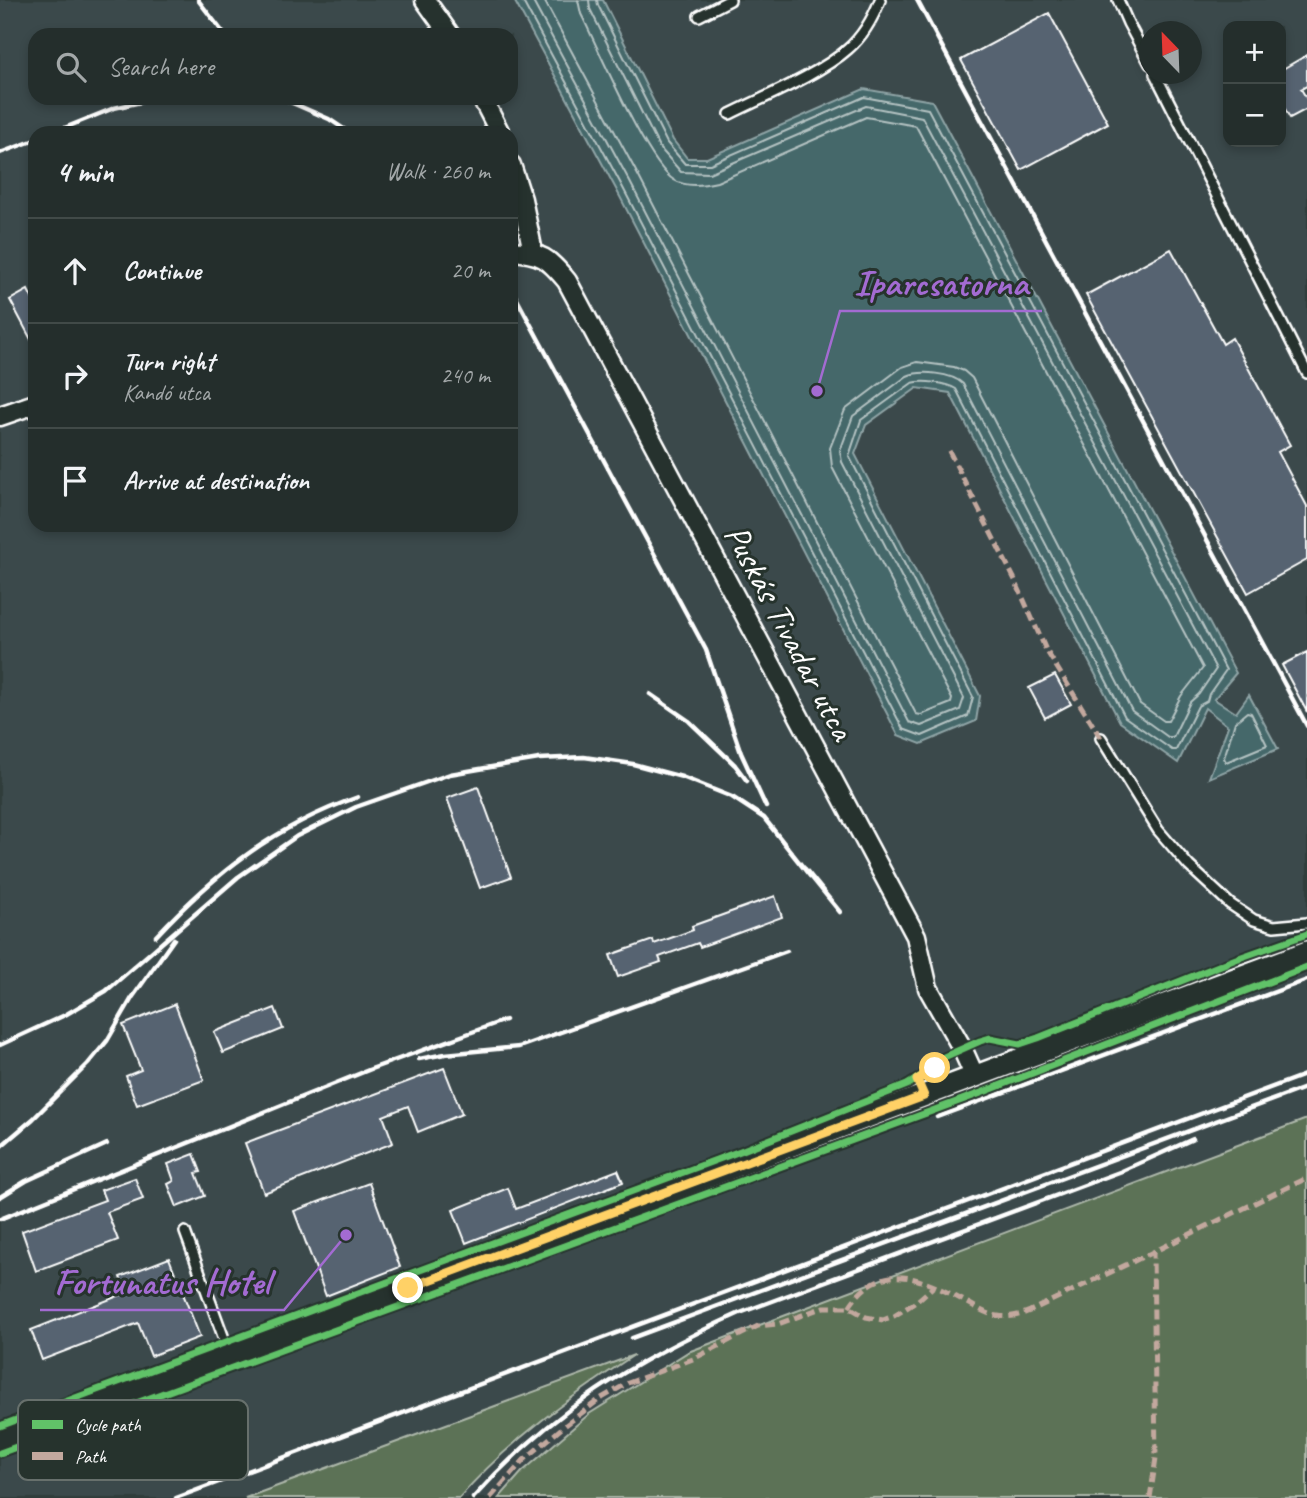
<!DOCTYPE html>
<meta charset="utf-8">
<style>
:root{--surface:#242e2c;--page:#2c3634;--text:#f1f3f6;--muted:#a3a8a9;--line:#414a48}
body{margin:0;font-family:Caveat,sans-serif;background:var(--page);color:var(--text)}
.controls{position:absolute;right:21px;top:21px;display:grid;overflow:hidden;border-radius:14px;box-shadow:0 4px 10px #0003}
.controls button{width:63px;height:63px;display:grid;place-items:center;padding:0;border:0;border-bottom:2px solid var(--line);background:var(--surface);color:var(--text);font:35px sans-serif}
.compass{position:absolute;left:1139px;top:21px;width:63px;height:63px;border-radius:50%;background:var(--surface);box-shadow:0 4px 10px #0003;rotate:337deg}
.stop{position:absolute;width:21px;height:21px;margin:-16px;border:5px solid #ffd166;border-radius:50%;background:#fff}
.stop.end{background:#ffd166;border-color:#fff;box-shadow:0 2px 7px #0008}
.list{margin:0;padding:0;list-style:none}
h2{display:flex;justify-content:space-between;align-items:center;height:91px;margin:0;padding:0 28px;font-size:30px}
h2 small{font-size:23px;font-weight:400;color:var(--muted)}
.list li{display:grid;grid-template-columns:46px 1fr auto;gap:21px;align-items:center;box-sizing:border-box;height:105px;padding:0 28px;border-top:2px solid var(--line)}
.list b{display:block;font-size:26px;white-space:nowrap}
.list p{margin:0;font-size:23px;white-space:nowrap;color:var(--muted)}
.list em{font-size:23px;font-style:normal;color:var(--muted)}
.icon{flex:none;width:38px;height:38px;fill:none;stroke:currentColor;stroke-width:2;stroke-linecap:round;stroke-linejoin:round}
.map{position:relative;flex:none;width:1307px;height:1498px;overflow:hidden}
.search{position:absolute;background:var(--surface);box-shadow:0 4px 10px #0003;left:28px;top:28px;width:490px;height:77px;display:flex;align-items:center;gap:18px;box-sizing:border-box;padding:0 24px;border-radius:21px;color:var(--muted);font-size:26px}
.panel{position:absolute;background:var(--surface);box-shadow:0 4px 10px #0003;left:28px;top:126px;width:490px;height:406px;border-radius:21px}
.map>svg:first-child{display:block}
.built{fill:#3b494b;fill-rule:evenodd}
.green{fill:#5c7257;stroke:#aeb8ab;stroke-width:2}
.water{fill:#45686a;stroke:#8fa4a6;stroke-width:2}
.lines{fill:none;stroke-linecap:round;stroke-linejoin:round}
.shore{stroke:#b5c3c3;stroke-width:2}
.building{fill:#566471;stroke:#fff;stroke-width:2}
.service-casing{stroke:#fff;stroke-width:14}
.minor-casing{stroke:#fff;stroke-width:23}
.tertiary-casing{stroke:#fff;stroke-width:26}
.service{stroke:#26332d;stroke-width:9}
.minor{stroke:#26332d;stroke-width:18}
.tertiary{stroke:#26332d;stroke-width:21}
.rail{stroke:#fff;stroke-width:4.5}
.quiet{stroke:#c3a89e;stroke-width:5;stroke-dasharray:10 5;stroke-linecap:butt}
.cycleway-casing{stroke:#26332d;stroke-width:11}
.cycleway{stroke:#61c268;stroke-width:7}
.route{stroke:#ffd166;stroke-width:9}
.labels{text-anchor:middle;stroke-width:6;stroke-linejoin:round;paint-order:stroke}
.street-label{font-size:35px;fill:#fff;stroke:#26332d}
.key{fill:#26332d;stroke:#67706c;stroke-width:2}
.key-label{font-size:19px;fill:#fff}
.leader{fill:none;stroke:#a36bd2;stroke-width:2.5}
.callout-dot{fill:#a36bd2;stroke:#26332d;stroke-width:2.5}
.callout-label{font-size:37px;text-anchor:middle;font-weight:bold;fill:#a36bd2;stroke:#26332d;stroke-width:6;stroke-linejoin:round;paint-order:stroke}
</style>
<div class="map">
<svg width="1307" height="1498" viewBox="0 0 1307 1498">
<rect width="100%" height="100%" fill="#303d3b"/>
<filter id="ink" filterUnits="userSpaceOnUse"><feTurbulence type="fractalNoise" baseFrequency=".0143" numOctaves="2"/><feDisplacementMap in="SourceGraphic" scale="14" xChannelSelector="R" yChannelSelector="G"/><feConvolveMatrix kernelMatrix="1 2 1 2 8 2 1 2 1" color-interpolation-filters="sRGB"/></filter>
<g filter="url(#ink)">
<path class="built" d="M0,0H514L616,189L980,696L855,454L866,425L917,388L950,393L1120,722L1196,724L1204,708L1228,726L1210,778L1249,696L1236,714L1213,699L932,102L707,158H687L673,140L603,0H1307V1119L688,1352L589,1414L522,1472L499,1498H459L488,1465L546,1415L630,1357L245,1498H0ZM1228,26H1281V142H1228ZM1150,32H1192V74H1150ZM35,35H511V98H35ZM35,133H511V525H35Z"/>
<g class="green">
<polygon points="1307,1119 1307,1498 499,1498 522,1472 589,1414 688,1352"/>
<path d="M634,1355C570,1397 510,1440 459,1498H245Z"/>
</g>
<polygon class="water" points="514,0 603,0 673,140 687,158 707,158 864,89 932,101 1236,673 1214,699 1236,713 1249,695 1278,749 1209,778 1228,726 1205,708 1178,763 1120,722 950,393 917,388 866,425 855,454 980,696 976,721 921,744 898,735 616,189"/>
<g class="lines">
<g class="shore">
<path d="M522,0L622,186L903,729L922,736L968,716L973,697L849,456L861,420L912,383C924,380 946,383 956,389L1125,717L1172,750H1176L1198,706L1207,701L1209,694L1226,670L928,109L864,97L710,164H685L667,143L598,5L597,0"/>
<path d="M532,0L630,182L909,722L921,726L960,710L964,698L842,462L840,451L853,416L907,376C921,370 952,373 963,384L1132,711L1168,737H1173L1190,702L1199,694L1216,669L922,117L866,106L709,173L681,172L659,147L590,9L589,0"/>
<path d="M544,0L639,177L916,714L921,715L951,703L952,699L832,467L830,448L845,410L902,367L917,362L954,367L964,371L972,378L1140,704L1164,721H1168L1181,696L1203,668L916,126L866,117L717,182C704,185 685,187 674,180C647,164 598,47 581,14L578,0"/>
<polygon points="1247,712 1251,713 1267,745 1226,762 1224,758 1235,722"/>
</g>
</g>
<g class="building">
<polygon points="1049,13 1108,123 1021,170 961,60"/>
<polygon points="1307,55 1307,86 1301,89 1307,99 1307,109 1290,118 1281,102 1281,70"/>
<polygon points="1171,249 1223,344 1232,338 1290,445 1278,452 1307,506 1307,560 1248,593 1086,295"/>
<polygon points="28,290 35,304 35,347 10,300"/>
<polygon points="1307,652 1307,712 1282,665"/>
<polygon points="1055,675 1071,704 1045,718 1029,688"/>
<polygon points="478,787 511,877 480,888 447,798"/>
<polygon points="775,896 782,917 700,947 698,943 659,957 661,962 618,977 610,955 653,940 654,944 693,930 692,926"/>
<polygon points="175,1004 204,1080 137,1105 126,1076 141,1070 123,1025"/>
<polygon points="275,1008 283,1029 223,1053 214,1032"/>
<polygon points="444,1068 462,1114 418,1132 408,1106 383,1116 393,1143 264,1193 245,1143"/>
<polygon points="194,1154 201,1172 196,1173 205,1196 177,1207 168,1184 174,1181 168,1164"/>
<polygon points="618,1170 623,1182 466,1243 453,1210 508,1188 516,1209"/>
<polygon points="135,1178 143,1199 107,1212 118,1240 36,1271 22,1231 105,1200 101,1190"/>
<polygon points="369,1183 400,1267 326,1296 294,1211"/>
<polygon points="169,1258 200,1337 151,1356 138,1323 42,1360 31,1330 126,1293 120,1277"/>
</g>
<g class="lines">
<g class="service-casing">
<g id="service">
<polyline points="1118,0 1128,23 1150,64"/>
<polyline points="699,16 730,0"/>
<polyline points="1155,74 1307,373"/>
<path d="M730,114C764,97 820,74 848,49C863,36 873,18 880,0"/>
<polyline points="1101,738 1158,830 1189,866 1230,904 1254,920 1274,926 1307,923"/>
<polyline points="185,1232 230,1355"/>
</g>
</g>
<g class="minor-casing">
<g id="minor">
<polyline points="425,0 450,35"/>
<polyline points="482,98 500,133"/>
<polyline points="511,165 522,199 533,252"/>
<path d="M511,251C542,253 548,258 567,281L916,936L928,988L962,1048L975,1077"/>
<polyline points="0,416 35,404"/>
</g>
</g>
<g class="tertiary-casing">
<polyline id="tertiary" points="0,1442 1307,952"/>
</g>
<use href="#service" class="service"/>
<use href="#minor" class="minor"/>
<use href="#tertiary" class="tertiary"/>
<g class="rail">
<polyline points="198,0 225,35"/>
<polyline points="917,0 1307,726"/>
<polyline points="281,98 329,119 350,133"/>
<polyline points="52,133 114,108 159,98"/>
<polyline points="0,153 35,140"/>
<polyline points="511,288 706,650 741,753 766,807"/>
<polyline points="650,694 689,721 735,765 747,781"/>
<polyline points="805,869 840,912"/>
<path d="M156,936C215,873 275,826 358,797"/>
<polyline points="0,1045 65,1015 106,991 238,877 297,836 356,807 450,774 539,759 584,757 633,764 682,777 732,797 764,818 810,876"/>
<polyline points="419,1059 445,1054 519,1047 787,951"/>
<polyline points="937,1117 1307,980"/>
<polyline points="0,1147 33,1119 88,1064 107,1041 132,998 174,939"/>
<polyline points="0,1197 26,1181 107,1144"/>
<polyline points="0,1219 371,1069 505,1020"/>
<polyline points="632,1338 1307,1087"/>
<polyline points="176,1498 1307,1074"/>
<path d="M473,1498C551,1411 635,1360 740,1313L1122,1171L1193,1139"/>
</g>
<g class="quiet">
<polyline points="949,451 1015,580 1046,650 1101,738"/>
<path d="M849,1307C883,1255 926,1281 968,1303C977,1308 988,1315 998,1316C1010,1318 1020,1315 1030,1311L1307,1178"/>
<polyline points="490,1498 524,1460 563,1427 600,1399 628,1383 693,1359 758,1326 778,1324 824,1307 849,1307 866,1317 883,1320 894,1316 916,1302 934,1286"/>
<polyline points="1150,1498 1156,1458 1153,1253"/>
</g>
<g class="cycleway-casing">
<g id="cycleway">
<polyline points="0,1426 743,1150 907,1085 935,1068 944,1057 980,1041 990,1038 1020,1044 1038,1038 1236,959 1307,934"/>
<polyline points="0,1453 981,1093 1307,967"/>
</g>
</g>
<use href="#cycleway" class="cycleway"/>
</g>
</g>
<g class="lines" filter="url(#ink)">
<polyline class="route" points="408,1288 924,1096 917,1080 935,1068"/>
</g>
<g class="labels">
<g class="street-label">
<text transform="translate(790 632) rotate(62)" y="12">Puskás Tivadar utca</text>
</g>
</g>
<rect x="18" y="1400" width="230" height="80" rx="10" class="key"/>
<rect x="32" y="1420" width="31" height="9" fill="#61c268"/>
<rect x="32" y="1452" width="31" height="8" fill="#c3a89e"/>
<g class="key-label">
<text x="75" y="1431">Cycle path</text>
<text x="75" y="1463">Path</text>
</g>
<path class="leader" d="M817 391L840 311H1042M346 1235L284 1310H40"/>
<g class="callout-dot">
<circle cx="817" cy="391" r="7"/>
<circle cx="346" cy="1235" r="7"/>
</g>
<g class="callout-label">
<text x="941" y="295">Iparcsatorna</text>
<text x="162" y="1294">Fortunatus Hotel</text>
</g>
</svg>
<div class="controls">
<button>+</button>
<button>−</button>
</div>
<svg class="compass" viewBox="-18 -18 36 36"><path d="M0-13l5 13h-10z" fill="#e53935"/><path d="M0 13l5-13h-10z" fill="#a3a8a9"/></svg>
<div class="stop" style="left:935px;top:1068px"></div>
<div class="stop end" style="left:408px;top:1288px"></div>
<div class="search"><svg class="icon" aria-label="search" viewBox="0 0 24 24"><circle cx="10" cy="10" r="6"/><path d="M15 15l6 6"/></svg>Search here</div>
<section class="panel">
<h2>4 min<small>Walk · 260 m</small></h2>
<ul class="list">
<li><svg class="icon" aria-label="ahead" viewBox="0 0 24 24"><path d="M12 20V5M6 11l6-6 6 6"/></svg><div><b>Continue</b></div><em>20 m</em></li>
<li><svg class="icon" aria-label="right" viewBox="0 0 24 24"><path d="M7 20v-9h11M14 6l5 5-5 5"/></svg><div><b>Turn right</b><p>Kandó utca</p></div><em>240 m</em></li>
<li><svg class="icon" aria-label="arrive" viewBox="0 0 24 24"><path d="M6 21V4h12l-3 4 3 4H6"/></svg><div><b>Arrive at destination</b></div></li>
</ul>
</section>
</div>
